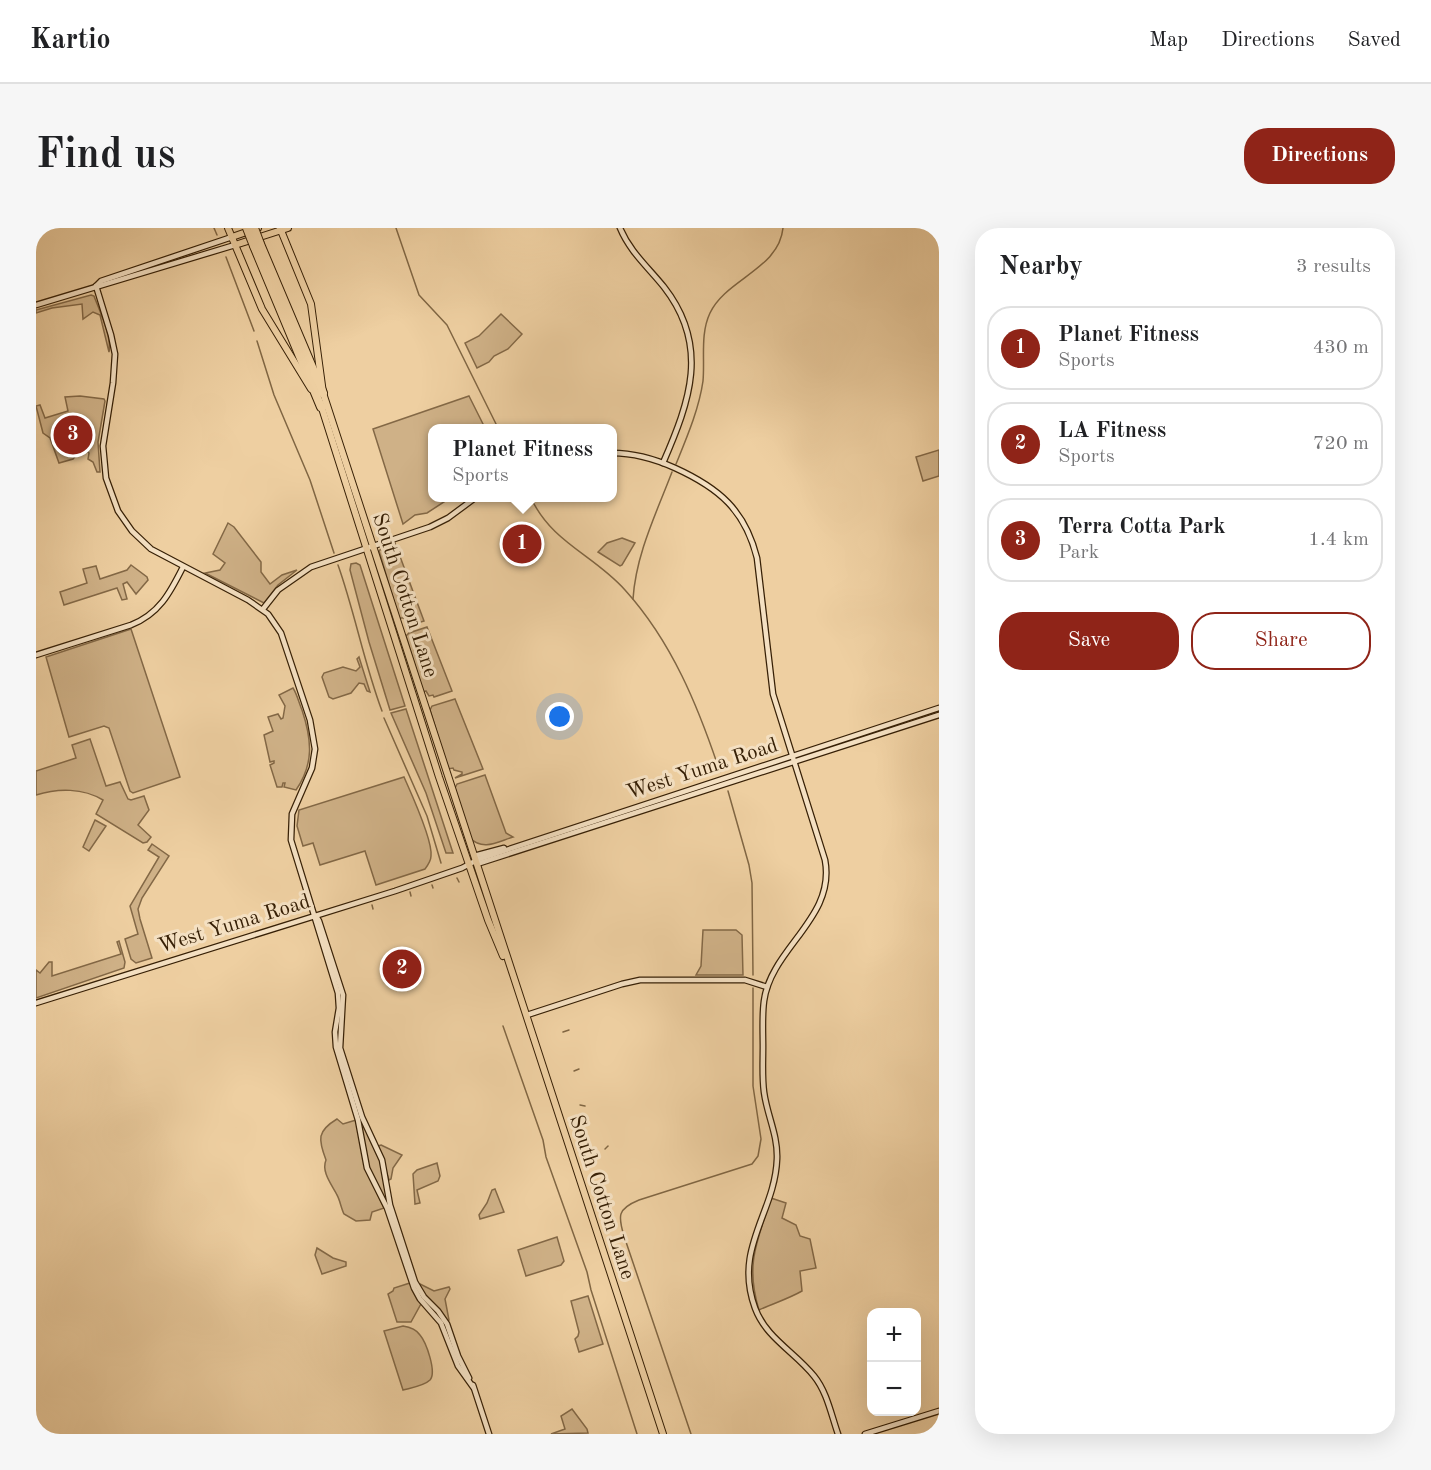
<!DOCTYPE html>
<meta charset="utf-8">
<style>
:root{--surface:#fff;--page:#f6f6f6;--text:#202124;--muted:#757577;--line:#e0e0e0;--accent:#8f2418}
body{margin:0;font-family:"Old Standard TT",serif;background:var(--page);color:var(--text)}
.controls{position:absolute;right:18px;bottom:18px;display:grid;overflow:hidden;border-radius:12px;box-shadow:0 6px 24px #0002}
.controls button{width:54px;height:54px;display:grid;place-items:center;padding:0;border:0;border-bottom:2px solid var(--line);background:var(--surface);color:var(--text);font:30px sans-serif}
.you{position:absolute;left:524px;top:489px;width:21px;height:21px;margin:-15px;border:4px solid #fff;border-radius:50%;background:#1a73e8;box-shadow:0 0 0 9px #1a73e833}
.badge{display:grid;place-items:center;width:39px;height:39px;border-radius:50%;background:var(--accent);color:#fff;font-size:20px;font-weight:700}
.pin{position:absolute;translate:-50% -50%;border:3px solid #fff;box-shadow:0 2px 6px #0006}
.popup{position:absolute;left:392px;top:196px;width:189px;height:78px;box-sizing:border-box;display:grid;place-content:center;border-radius:12px;background:var(--surface);filter:drop-shadow(0 2px 4px #0005);font-size:20px;white-space:nowrap;color:var(--muted)}
.popup b{font-size:22px;color:var(--text)}
.popup::after{content:'';position:absolute;left:50%;top:100%;margin-left:-12px;border:12px solid transparent;border-top-color:var(--surface)}
.list{margin:0;padding:0;list-style:none}
h2{display:flex;justify-content:space-between;align-items:center;height:78px;margin:0;padding:0 24px;font-size:26px}
h2 small{font-size:20px;font-weight:400;color:var(--muted)}
.list li{display:grid;grid-template-columns:39px 1fr auto;gap:18px;align-items:center;box-sizing:border-box;height:84px;margin:0 12px 12px;padding:0 12px;border:2px solid var(--line);border-radius:24px}
.list b{display:block;font-size:22px;white-space:nowrap}
.list p{margin:0;font-size:20px;white-space:nowrap;color:var(--muted)}
.list em{font-size:20px;font-style:normal;color:var(--muted)}
.actions{display:flex;gap:12px;padding:18px 24px}
.actions a{flex:1;padding:14px 0;border:2px solid var(--accent);border-radius:24px;text-align:center;font-size:21px;color:var(--accent)}
.actions .main{background:var(--accent);color:#fff}
.map{position:relative;flex:none;width:903px;height:1206px;overflow:hidden;border-radius:24px}
header{display:flex;align-items:center;gap:36px;box-sizing:border-box;height:84px;padding:0 30px;background:var(--surface);border-bottom:2px solid var(--line)}
header strong{font-size:28px}
nav{display:flex;gap:33px;margin-inline-start:auto;font-size:21px}
.intro{display:flex;align-items:center;justify-content:space-between;box-sizing:border-box;height:144px;padding:0 36px}
h1{margin:0;font-size:42px}
.button{padding:15px 27px;border-radius:24px;background:var(--accent);color:#fff;font-size:21px;font-weight:700}
main{display:flex;gap:36px;padding:0 36px}
aside{flex:1;background:var(--surface);border-radius:24px;box-shadow:0 6px 24px #0002}
.map>svg:first-child{display:block}
.green{fill:#cfb187;stroke:#836846;stroke-width:1.5}
.lines{fill:none;stroke-linecap:round;stroke-linejoin:round}
.stream{stroke:#806643;stroke-width:1.5}
.secondary-casing{stroke:#372006;stroke-width:7}
.primary-casing{stroke:#372006;stroke-width:8}
.highway-casing{stroke:#372006;stroke-width:10}
.secondary{stroke:#f4e0c2;stroke-width:4.5}
.primary{stroke:#eecfa1;stroke-width:6}
.highway{stroke:#eecfa1;stroke-width:8}
.highway-bridge-casing{stroke:#372006;stroke-width:10;stroke-linecap:butt}
.highway-bridge{stroke:#eecfa1;stroke-width:8}
.labels{text-anchor:middle;stroke-width:6;stroke-linejoin:round;paint-order:stroke}
.street-label{font-size:21px;fill:#372006;stroke:#f4e0c2}
</style>
<header>
<strong>Kartio</strong>
<nav><a>Map</a><a>Directions</a><a>Saved</a></nav>
</header>
<div class="intro"><h1>Find us</h1><a class="button">Directions</a></div>
<main>
<div class="map">
<svg width="903" height="1206" viewBox="0 0 903 1206">
<rect width="100%" height="100%" fill="#eecfa1"/>
<filter id="stains"><feTurbulence type="fractalNoise" baseFrequency=".00333" numOctaves="4"/><feColorMatrix values="0 0 0 0 .2 0 0 0 0 .09 0 0 0 0 .02 0 0 0 .5 -.17"/></filter>
<radialGradient id="worn" r=".72"><stop offset=".6" stop-color="#630" stop-opacity="0"/><stop offset="1" stop-color="#630" stop-opacity=".3"/></radialGradient>
<g class="green">
<path d="M55,67L58,68C64,84 76,109 73,124L64,87L57,84L47,91L46,76L16,80L0,85V82Z"/>
<polygon points="465,86 486,106 472,121 458,128 453,134 441,140 429,115 443,108"/>
<polygon points="44,168 68,171 69,173 62,214 64,244 61,244 57,234 52,231 53,225 50,222 44,222 37,231 23,235 14,210 7,205 0,178 4,177 9,190 32,183 29,169"/>
<polygon points="433,168 449,200 396,200 396,270 414,270 391,285 379,287 367,296 337,201"/>
<polygon points="903,222 903,248 887,253 880,229"/>
<polygon points="192,295 198,299 225,334 225,344 234,356 246,347 261,342 242,357 228,375 169,345 184,342 189,335 177,326"/>
<polygon points="586,310 599,315 586,337 584,338 562,324 571,315"/>
<polygon points="359,315 388,393 371,398 368,390 363,390 343,323 348,318"/>
<polygon points="320,335 324,337 369,478 354,482 333,414 314,342 315,336"/>
<polygon points="95,337 111,349 112,352 100,366 91,354 87,356 91,371 86,372 81,360 28,377 24,364 51,355 47,341 60,338 64,351 91,342"/>
<polygon points="391,399 416,463 398,469 397,467 393,468 390,463 387,464 370,408 373,405"/>
<polygon points="95,401 144,549 97,565 94,563 73,500 68,498 33,509 10,429"/>
<polygon points="323,429 334,464 331,463 328,456 323,455 315,465 297,471 293,469 286,449 288,445 307,439 320,443 324,439 321,431"/>
<path d="M257,460C261,466 263,475 266,482C276,512 278,536 260,562L248,559L249,555H247L246,559H241L234,537L238,535V533L234,534L228,507L237,503L232,489L242,486L245,491L247,490L249,478L243,467Z"/>
<polygon points="419,471 447,541 419,550 426,546 426,544 418,542 417,540 412,541 394,482 396,478"/>
<polygon points="370,481 417,625 410,625 390,565 355,485"/>
<path d="M54,511L70,558L84,554L92,571L95,572L108,568L113,582L102,597L115,609L111,614L107,615L60,586L67,572C47,560 22,560 0,567V543L40,530L36,517Z"/>
<path d="M449,547L470,605L477,609C461,614 447,623 434,610L419,560L421,556Z"/>
<path d="M368,549C375,565 397,612 395,628C395,633 392,637 389,641L340,657L329,623L284,637L277,615L267,618L261,598L263,582Z"/>
<polygon points="59,592 70,598 53,623 47,619"/>
<polygon points="116,616 133,628 106,670 102,681 104,691 116,730 100,735 95,731 89,711 102,706 94,678 123,629 112,622"/>
<polygon points="667,702 700,702 706,707 707,747 660,747 665,738"/>
<polygon points="83,713 89,734 88,740 0,770 0,742 4,745 13,734 16,734 16,748 85,726 81,714"/>
<polygon points="312,855 342,923 365,1015 332,939"/>
<path d="M301,891L307,896L320,892L329,939L348,980L336,984L334,992L320,993L308,986C305,980 304,972 301,967C296,957 285,944 290,932C282,911 281,903 301,891Z"/>
<polygon points="345,917 366,927 357,940 355,951 353,952 342,918"/>
<polygon points="401,935 404,948 402,953 381,962 384,975 379,976 377,946 381,942"/>
<polygon points="459,961 468,984 444,991 443,987 451,975 456,962"/>
<path d="M735,970L750,975L746,990L760,997L764,1008L774,1011L780,1040L764,1043L766,1063C752,1071 738,1075 723,1082C709,1037 721,1014 735,970Z"/>
<polygon points="521,1009 528,1033 525,1037 490,1048 482,1022"/>
<polygon points="281,1020 297,1030 310,1034 310,1038 286,1046 279,1027"/>
<polygon points="374,1055 386,1074 375,1094 361,1094 352,1066 357,1063 358,1060"/>
<polygon points="384,1056 398,1063 413,1059 414,1061 409,1071 413,1092 411,1093 382,1058"/>
<polygon points="552,1068 567,1116 543,1124 539,1111 542,1108 543,1104 535,1073"/>
<path d="M367,1098C374,1099 380,1101 384,1107C390,1114 401,1144 394,1152C388,1158 374,1160 367,1162L348,1103Z"/>
<polygon points="536,1181 551,1201 552,1205 515,1206 529,1201 525,1188"/>
</g>
<g class="lines">
<g class="stream">
<polyline points="178,0 181,7"/>
<polyline points="360,0 383,67 411,97 462,200"/>
<polyline points="190,29 218,103"/>
<polyline points="221,113 238,167 274,252 298,325"/>
<path d="M640,236C651,209 663,181 667,153C669,131 664,106 674,85C690,51 743,41 747,0"/>
<path d="M495,270C516,315 558,327 589,362C636,414 662,478 684,544"/>
<path d="M302,337C319,385 328,435 346,483"/>
<path d="M597,371C600,326 620,286 636,244"/>
<polyline points="348,490 391,588 405,635"/>
<polyline points="692,563 713,637 716,655 717,747"/>
<polyline points="421,650 423,654"/>
<polyline points="396,657 397,660"/>
<polyline points="374,664 375,668"/>
<polyline points="336,677 337,681"/>
<polyline points="467,798 507,912 510,929 551,1044 555,1062 601,1206"/>
<polyline points="527,804 533,802"/>
<polyline points="538,843 543,841"/>
<polyline points="544,877 549,878"/>
<polyline points="569,921 572,918"/>
<path d="M655,1206L588,1008C582,988 581,981 603,972L716,936L722,928L725,911L717,858V760"/>
</g>
<g class="secondary-casing">
<g id="secondary">
<path d="M584,0C594,24 612,39 628,59C674,118 654,173 627,235"/>
<polyline points="60,58 75,107 79,126 77,155 67,218 70,250 82,283 96,303 115,321 212,372 232,386 245,405 274,492 279,521 276,540 256,586 255,612 302,765 303,780 299,804 300,819 322,892 331,940 351,980 378,1060 384,1071 405,1095 422,1138 437,1159"/>
<polyline points="60,58 65,53 196,9"/>
<polyline points="0,77 199,17"/>
<path d="M576,225C599,225 619,231 639,240C683,260 709,282 721,330L737,466L789,632C800,690 735,720 728,773C726,788 727,804 727,819C727,834 726,849 728,864C731,887 742,907 741,931C739,985 697,1020 719,1080C730,1110 759,1124 778,1148C791,1164 795,1186 802,1206"/>
<polyline points="227,381 242,362 275,339 394,299 412,290 439,270"/>
<path d="M0,427L95,397C123,386 134,365 147,339"/>
<polyline points="438,628 468,620"/>
<polyline points="440,634 444,635 903,487"/>
<polyline points="280,688 283,693 307,767 304,820 326,889 346,932 354,977 379,1054 388,1069 402,1083 411,1096 422,1128 433,1150"/>
<polyline points="0,775 359,663 426,640 443,631 903,480"/>
<polyline points="491,787 586,756 604,752 709,752 731,759"/>
<polyline points="437,1157 453,1206"/>
<polyline points="829,1206 903,1183"/>
</g>
</g>
<g class="primary-casing">
<g id="primary">
<polyline points="192,0 226,81 275,161"/>
<polyline points="244,0 275,76 287,165 627,1206"/>
<polyline points="196,9 222,0"/>
<polyline points="199,17 252,0"/>
<polyline points="285,177 403,549 452,692 467,728"/>
</g>
</g>
<g class="highway-casing">
<g id="highway">
<polyline points="224,16 287,165"/>
<polyline points="218,18 285,179"/>
</g>
</g>
<use href="#secondary" class="secondary"/>
<use href="#primary" class="primary"/>
<use href="#highway" class="highway"/>
<g class="highway-bridge-casing">
<g id="highway-bridge">
<polyline points="211,0 218,18"/>
<polyline points="218,0 224,16"/>
</g>
</g>
<use href="#highway-bridge" class="highway-bridge"/>
</g>
<g class="labels">
<g class="street-label">
<text transform="translate(370 367) rotate(72)" y="7">South Cotton Lane</text>
<text transform="translate(666 540) rotate(-18)" y="7">West Yuma Road</text>
<text transform="translate(198 695) rotate(-17)" y="7">West Yuma Road</text>
<text transform="translate(567 969) rotate(72)" y="7">South Cotton Lane</text>
</g>
</g>
<rect width="100%" height="100%" filter="url(#stains)"/>
<rect width="100%" height="100%" fill="url(#worn)"/>
</svg>
<div class="controls">
<button>+</button>
<button>−</button>
</div>
<div class="you"></div>
<div class="pin badge" style="left:486px;top:316px">1</div>
<div class="popup"><b>Planet Fitness</b>Sports</div>
<div class="pin badge" style="left:366px;top:741px">2</div>
<div class="pin badge" style="left:37px;top:207px">3</div>
</div>
<aside>
<h2>Nearby<small>3 results</small></h2>
<ul class="list">
<li><span class="badge">1</span><div><b>Planet Fitness</b><p>Sports</p></div><em>430 m</em></li>
<li><span class="badge">2</span><div><b>LA Fitness</b><p>Sports</p></div><em>720 m</em></li>
<li><span class="badge">3</span><div><b>Terra Cotta Park</b><p>Park</p></div><em>1.4 km</em></li>
</ul>
<div class="actions"><a class="main">Save</a><a>Share</a></div>
</aside>
</main>
